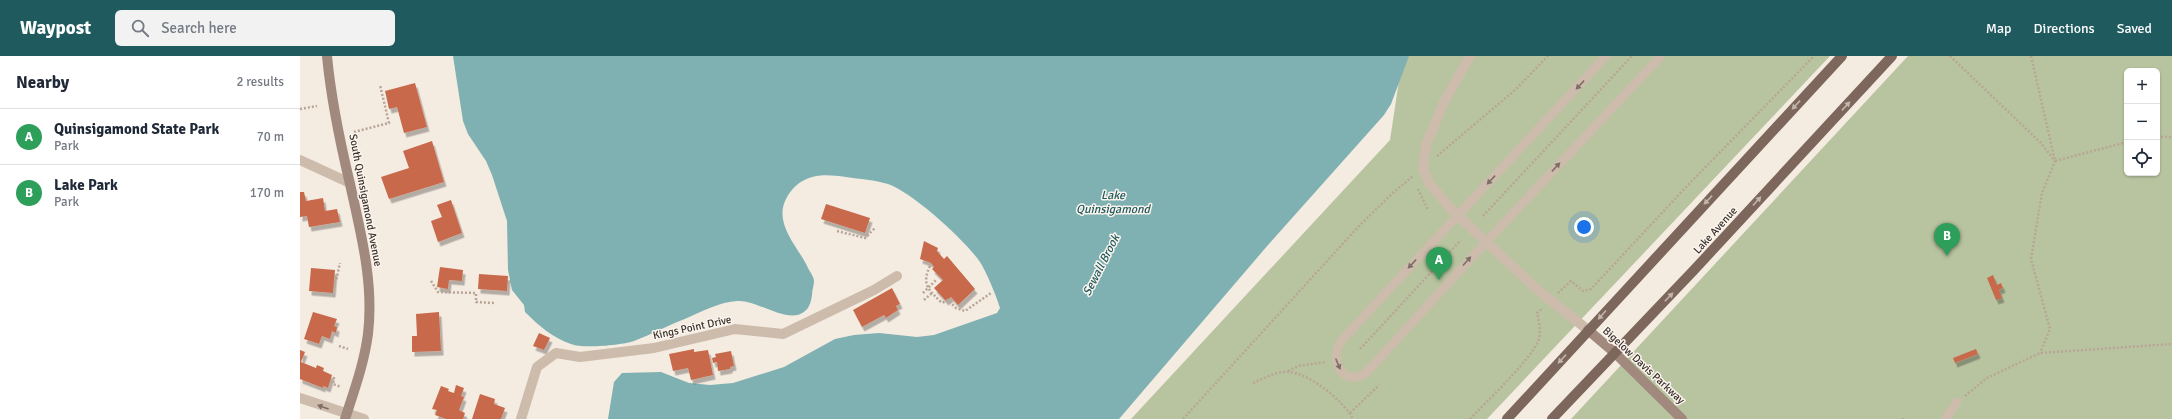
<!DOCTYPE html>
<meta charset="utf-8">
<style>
:root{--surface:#fff;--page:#f2f2f3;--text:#1f2937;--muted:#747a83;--line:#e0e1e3;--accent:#1f5a5e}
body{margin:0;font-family:Signika,sans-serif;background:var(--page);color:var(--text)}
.controls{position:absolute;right:12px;top:12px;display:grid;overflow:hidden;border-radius:6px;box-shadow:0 1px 3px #0004}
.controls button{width:36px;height:36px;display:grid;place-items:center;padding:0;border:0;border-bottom:1px solid var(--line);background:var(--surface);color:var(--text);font:20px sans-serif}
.you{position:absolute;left:1284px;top:171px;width:14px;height:14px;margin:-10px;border:3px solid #fff;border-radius:50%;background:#1a73e8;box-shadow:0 0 0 6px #1a73e833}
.badge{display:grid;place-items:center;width:26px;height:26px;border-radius:50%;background:var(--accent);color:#fff;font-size:13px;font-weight:700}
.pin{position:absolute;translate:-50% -33px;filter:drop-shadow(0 1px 2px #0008)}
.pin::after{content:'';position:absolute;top:21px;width:14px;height:12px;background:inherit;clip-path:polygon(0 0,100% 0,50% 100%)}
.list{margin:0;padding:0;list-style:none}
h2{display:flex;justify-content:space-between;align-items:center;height:52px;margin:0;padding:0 16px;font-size:17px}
h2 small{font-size:13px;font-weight:400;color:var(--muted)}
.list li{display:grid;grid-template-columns:26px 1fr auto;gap:12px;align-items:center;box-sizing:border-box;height:56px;padding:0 16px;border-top:1px solid var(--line)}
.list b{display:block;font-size:15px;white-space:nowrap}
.list p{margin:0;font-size:13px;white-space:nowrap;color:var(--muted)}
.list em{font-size:13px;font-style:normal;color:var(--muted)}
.icon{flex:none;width:22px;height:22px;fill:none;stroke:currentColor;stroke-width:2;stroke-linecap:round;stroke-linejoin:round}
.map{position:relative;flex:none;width:1872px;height:363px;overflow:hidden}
header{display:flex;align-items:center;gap:24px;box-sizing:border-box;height:56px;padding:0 20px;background:var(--accent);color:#fff}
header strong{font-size:19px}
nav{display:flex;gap:22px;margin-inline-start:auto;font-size:14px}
.search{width:280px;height:36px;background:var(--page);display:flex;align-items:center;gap:10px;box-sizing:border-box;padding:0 14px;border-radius:6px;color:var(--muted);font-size:15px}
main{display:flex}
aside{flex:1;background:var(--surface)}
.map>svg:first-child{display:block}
.green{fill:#b8c4a0;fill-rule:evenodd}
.water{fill:#7fb0b2}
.building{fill:#c8694b;filter:url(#shadow)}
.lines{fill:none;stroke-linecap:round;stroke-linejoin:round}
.path{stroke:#b9a596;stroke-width:2.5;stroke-dasharray:2 2;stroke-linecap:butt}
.service{stroke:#cdbbac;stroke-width:9}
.minor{stroke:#cdbbac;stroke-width:10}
.secondary{stroke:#a18a7d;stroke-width:10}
.primary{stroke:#7d675c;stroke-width:10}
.oneway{fill:#7d6f65}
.oneway2{fill:#c2b5ac}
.labels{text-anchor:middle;stroke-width:3;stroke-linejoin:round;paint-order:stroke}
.street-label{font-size:11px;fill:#3b302b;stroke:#fbf5ee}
.water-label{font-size:12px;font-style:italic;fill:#1f5a5e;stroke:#fbf5ee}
</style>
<header>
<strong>Waypost</strong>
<div class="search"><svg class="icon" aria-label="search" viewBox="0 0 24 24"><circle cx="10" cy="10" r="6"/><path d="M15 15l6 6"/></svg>Search here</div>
<nav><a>Map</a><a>Directions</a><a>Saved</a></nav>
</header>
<main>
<aside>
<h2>Nearby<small>2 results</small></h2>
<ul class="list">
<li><span class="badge" style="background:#2e9e5b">A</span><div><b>Quinsigamond State Park</b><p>Park</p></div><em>70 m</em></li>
<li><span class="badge" style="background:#2e9e5b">B</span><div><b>Lake Park</b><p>Park</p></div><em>170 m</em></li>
</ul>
</aside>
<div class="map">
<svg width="1872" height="363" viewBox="0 0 1872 363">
<defs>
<filter id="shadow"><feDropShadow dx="2.5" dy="4.5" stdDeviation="0" flood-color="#0004"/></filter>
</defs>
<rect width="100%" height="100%" fill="#f4ebe1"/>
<g class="green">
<polygon points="1106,0 1530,0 1187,363 831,363 1090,84 1102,5"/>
<path d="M1608,0H1872V363H1271ZM1827,15H1857V117H1827Z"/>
</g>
<path class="water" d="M153,0H1109L1091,48L1084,59L968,189L819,363H308L314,326L322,317L361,316L389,327L410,329L433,327L484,311L535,283L554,279L579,277L617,281L634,279L697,257L700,252C697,241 686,215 680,206C666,185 612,136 588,128C575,124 560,123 546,121C521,117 501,118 487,141C472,167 498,190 508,212C510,216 514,221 514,225C514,229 512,234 512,239C511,245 510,251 505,255C489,270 457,243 437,245C420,246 403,255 387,262C369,269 352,278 334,285C323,289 282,293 271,288C253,282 238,269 225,256L224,249L212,234L208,214L207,165L192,119L186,105L168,78L163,65Z"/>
<g class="building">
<polygon points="115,27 127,71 104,77 97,51 89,53 85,35"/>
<polygon points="132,85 144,126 89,143 81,121 109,112 103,95"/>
<polygon points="0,136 4,136 6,145 23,142 25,155 37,153 40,166 9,171 7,160 0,161"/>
<polygon points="151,144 162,177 138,186 131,165 142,161 137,149"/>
<polygon points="526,148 570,162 565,177 521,163"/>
<polygon points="624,185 638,192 637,195 644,203 647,200 675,233 658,249 651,241 646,245 634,232 643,224 632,213 634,211 631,207 620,203"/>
<polygon points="140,211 163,214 162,225 149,224 148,233 137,231"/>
<polygon points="11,212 35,214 33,237 9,235"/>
<polygon points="179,218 208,220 207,235 178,233"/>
<polygon points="1693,219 1697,229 1701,227 1703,232 1699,234 1702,242 1696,244 1687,222"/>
<polygon points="592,232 600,248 596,250 598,254 586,262 584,259 562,271 553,254"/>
<polygon points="13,256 37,263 34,270 37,271 36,277 32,275 30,283 22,280 19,288 4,283"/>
<polygon points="139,256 141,295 112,296 112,280 117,280 116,258"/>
<polygon points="239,277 250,282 244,294 233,290"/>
<polygon points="394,293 394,296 408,294 413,319 391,324 388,312 373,315 369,298"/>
<polygon points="1676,293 1678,298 1655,307 1653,302"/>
<polygon points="0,294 5,296 1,306 16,312 17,309 24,312 23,315 32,319 28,332 23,330 23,332 0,323"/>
<polygon points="431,295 434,310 430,311 430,313 418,315 417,306 413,307 412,302 416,301 415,298"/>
<polygon points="156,329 164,332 161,340 164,341 159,354 165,357 163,363 146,363 135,359 137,354 132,353 141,330 149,333 148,335 154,337"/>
<polygon points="180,338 195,343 194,348 205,352 201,363 172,363"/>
</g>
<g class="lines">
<g class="path">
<polyline points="1650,0 1740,86 1755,105 1742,137 1731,203 1750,273 1740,297"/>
<polyline points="1731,0 1755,105 1827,86"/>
<polyline points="0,53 17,50"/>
<polyline points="54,76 89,67 80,29"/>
<polyline points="1857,81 1872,81"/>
<polyline points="1137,100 1215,34 1248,0"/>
<polyline points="1118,133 1128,154"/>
<polyline points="1183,160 1332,0"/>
<polyline points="537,175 565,182 575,172"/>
<path d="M630,210C621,229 629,234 642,247L648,244L656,252L665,255L691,237"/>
<polyline points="131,225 138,236 176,237 176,246 195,247"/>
<polyline points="34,226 36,225 40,207"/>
<polyline points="623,237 637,223"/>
<polyline points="1258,237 1271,225 1283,235 1291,233 1388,129 1514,0"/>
<polyline points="624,244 632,237"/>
<polyline points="39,290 48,293"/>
<polyline points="1060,293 1161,184"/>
<polyline points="988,315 998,310 1026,306"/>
<polyline points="34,321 33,328 41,331"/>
<path d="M953,327C963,323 976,315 988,316C1008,316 1044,345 1053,363"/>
<polyline points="1665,340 1687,322 1740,297 1872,288"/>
<polyline points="1050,357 1079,329"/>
<polyline points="1603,362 1603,363"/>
<polyline points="883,363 1059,170 1095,135 1113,120"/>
<path d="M1170,363C1184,348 1236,299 1239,282C1241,275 1239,265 1237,257L1243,252"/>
</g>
<g class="service">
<path d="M1306,0L1041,285C1029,305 1042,331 1066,317L1175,198L1361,0"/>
<polyline points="1645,363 1657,346"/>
</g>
<g class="minor">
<polyline points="1170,0 1144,46 1126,89 1123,112 1129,127 1151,153 1239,235 1288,274"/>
<polyline points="0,104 50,127"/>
<polyline points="0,342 64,363"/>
<polyline points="221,363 237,311 256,297 280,301 354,292 435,273 483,278 574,234 597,220"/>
</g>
<g class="secondary">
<path d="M27,0C31,43 40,86 50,128C61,178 74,227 68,278C64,308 54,335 45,363"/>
<polyline points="1288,274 1315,297 1382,363"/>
</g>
<g class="primary">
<polyline points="1207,363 1542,0"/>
<polyline points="1252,363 1394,214 1592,0"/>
</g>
</g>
<defs><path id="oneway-solid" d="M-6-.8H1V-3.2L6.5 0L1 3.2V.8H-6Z"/></defs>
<g class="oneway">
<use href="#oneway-solid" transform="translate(1280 29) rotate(133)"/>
<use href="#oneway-solid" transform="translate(1256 111) rotate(-47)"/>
<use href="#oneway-solid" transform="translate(1191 124) rotate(133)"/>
<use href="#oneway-solid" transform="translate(1167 205) rotate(-48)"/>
<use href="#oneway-solid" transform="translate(1112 208) rotate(133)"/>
<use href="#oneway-solid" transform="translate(1038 308) rotate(67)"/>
<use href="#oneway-solid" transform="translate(23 351) rotate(-160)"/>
</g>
<g class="oneway2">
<use href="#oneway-solid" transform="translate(1496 49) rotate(133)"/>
<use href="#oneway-solid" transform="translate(1546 50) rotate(-47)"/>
<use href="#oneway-solid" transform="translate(1408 144) rotate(133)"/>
<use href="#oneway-solid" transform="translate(1457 145) rotate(-48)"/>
<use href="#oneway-solid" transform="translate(1369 241) rotate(-46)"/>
<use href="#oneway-solid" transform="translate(1302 259) rotate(132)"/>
<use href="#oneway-solid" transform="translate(1262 303) rotate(133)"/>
</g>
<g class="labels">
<g class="street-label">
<text transform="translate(66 144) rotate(79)" y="4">South Quinsigamond Avenue</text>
<text transform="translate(1415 174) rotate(-48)" y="4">Lake Avenue</text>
<text transform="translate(392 271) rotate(-12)" y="4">Kings Point Drive</text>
<text transform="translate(1344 309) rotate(43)" y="4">Bigelow Davis Parkway</text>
</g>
<g class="water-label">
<text x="813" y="143">Lake<tspan x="813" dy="14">Quinsigamond</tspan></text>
<text transform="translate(801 209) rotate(-63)" y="4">Sewall Brook</text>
</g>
</g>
</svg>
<div class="controls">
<button>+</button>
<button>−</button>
<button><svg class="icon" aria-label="locate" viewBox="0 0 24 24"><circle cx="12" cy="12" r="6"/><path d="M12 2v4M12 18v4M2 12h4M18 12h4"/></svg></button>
</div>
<div class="you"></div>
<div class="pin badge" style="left:1139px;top:224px;background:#2e9e5b">A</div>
<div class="pin badge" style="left:1647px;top:200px;background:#2e9e5b">B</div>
</div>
</main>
